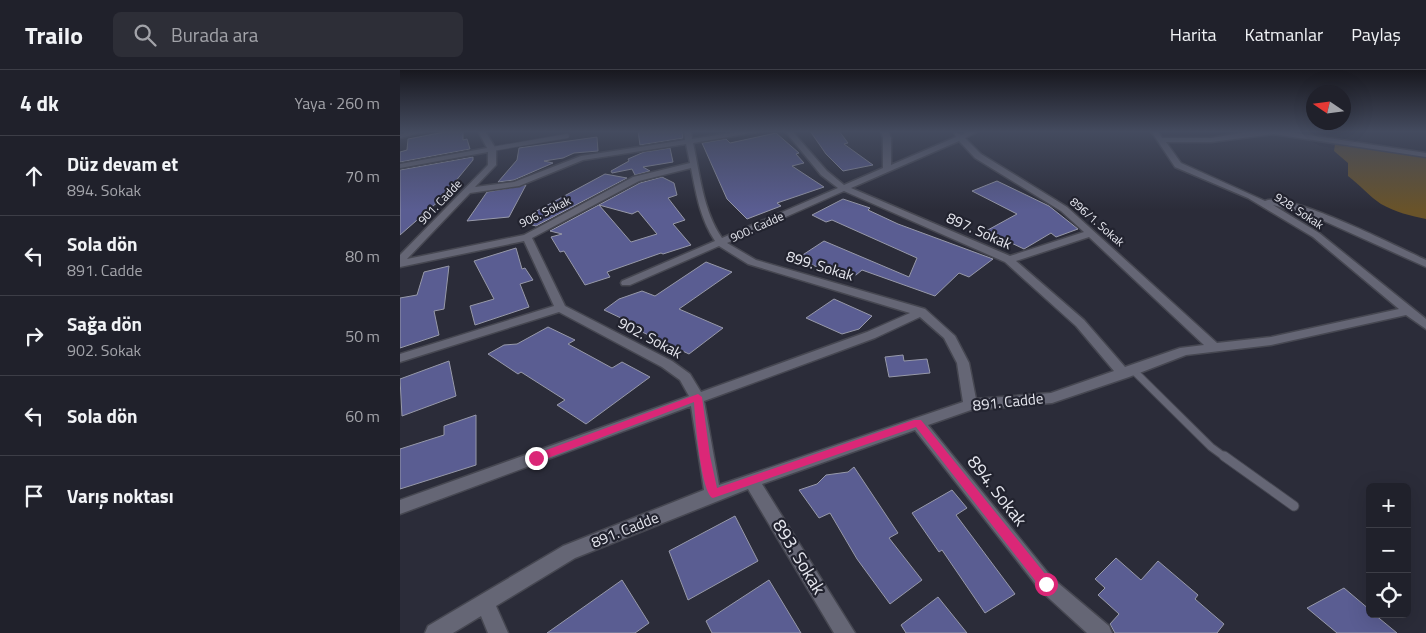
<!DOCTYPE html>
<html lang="tr">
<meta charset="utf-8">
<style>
:root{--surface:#20212b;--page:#2d2e37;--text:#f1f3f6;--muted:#a2a3a9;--line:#3d3e47}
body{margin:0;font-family:"Titillium Web",sans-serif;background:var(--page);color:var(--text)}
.controls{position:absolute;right:15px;bottom:15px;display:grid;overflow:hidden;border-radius:8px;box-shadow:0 5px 20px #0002}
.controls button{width:45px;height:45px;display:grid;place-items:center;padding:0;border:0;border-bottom:1px solid var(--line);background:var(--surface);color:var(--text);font:25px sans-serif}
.compass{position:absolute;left:906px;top:15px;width:45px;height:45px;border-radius:50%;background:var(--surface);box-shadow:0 5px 20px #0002;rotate:283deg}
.stop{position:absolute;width:15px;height:15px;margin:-11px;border:4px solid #db2777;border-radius:50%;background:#fff}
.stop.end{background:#db2777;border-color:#fff;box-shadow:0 1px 5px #0008}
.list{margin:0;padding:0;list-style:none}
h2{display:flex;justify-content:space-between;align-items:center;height:65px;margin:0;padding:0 20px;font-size:21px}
h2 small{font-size:16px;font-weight:400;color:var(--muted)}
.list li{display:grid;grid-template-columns:32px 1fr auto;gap:15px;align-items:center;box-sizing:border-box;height:80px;padding:0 20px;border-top:1px solid var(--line)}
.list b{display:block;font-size:19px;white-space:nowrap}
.list p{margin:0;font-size:16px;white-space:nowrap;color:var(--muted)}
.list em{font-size:16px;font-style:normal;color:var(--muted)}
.icon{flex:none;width:28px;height:28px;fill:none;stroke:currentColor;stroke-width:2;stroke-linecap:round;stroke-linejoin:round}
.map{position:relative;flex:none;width:1026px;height:563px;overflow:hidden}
header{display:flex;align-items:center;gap:30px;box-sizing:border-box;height:70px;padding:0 25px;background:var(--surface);border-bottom:1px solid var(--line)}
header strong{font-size:24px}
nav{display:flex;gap:28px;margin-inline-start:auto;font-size:18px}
.search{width:350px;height:45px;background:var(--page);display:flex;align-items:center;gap:12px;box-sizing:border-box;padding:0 18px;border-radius:8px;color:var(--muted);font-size:19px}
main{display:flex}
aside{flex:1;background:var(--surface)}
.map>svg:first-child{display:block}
.green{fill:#695329}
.building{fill:#5a5d92;stroke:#9799a9;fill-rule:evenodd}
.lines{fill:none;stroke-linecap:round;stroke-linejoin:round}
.lane-far2-casing{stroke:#464751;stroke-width:5.5}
.lane-far1-casing{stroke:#464751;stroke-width:9}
.lane-casing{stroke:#464751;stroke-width:11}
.street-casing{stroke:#464751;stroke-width:3}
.lane-far2{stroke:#656675;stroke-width:4}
.lane-far1{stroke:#656675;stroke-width:7}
.lane{stroke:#656675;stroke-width:9}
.street{fill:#656675;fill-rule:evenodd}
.route{fill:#db2777}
.labels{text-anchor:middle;stroke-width:4.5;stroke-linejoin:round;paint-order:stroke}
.far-street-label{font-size:12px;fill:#e5e6ee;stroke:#22232f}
.street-label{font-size:15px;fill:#e5e6ee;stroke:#22232f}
.near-street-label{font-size:18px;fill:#e5e6ee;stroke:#22232f}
</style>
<header>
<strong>Trailo</strong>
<div class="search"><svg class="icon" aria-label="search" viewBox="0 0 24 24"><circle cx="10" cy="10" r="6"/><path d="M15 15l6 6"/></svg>Burada ara</div>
<nav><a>Harita</a><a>Katmanlar</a><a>Paylaş</a></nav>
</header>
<main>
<aside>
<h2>4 dk<small>Yaya · 260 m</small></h2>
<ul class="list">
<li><svg class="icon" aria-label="ahead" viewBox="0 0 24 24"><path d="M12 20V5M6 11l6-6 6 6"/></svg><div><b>Düz devam et</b><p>894. Sokak</p></div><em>70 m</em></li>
<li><svg class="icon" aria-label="left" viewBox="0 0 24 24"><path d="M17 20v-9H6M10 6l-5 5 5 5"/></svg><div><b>Sola dön</b><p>891. Cadde</p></div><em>80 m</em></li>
<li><svg class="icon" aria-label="right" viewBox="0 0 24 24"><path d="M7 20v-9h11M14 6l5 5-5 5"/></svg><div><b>Sağa dön</b><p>902. Sokak</p></div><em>50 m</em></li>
<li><svg class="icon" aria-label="left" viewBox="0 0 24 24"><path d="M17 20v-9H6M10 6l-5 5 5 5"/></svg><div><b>Sola dön</b></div><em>60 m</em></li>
<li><svg class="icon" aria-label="arrive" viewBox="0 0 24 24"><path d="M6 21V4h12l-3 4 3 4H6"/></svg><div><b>Varış noktası</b></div></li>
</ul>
</aside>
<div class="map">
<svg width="1026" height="563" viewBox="0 0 1026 563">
<rect width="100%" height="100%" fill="#2b2c39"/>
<path class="green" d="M933,70L1026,85V149C1011,146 995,142 981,134C969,126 959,114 948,106V93L934,81L935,74Z"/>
<g class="building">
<polygon points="50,61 63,61 63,70 67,69 70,79 0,92 0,82 7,80 8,69"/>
<polygon points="238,61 282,61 283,68 240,75"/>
<polygon points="410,61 439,61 448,73 444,74 473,95 443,101 426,84"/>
<polygon points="376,63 399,83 396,84 404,93 392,96 424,117 377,133 381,136 347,149 327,129 302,73 326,69 330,73"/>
<polygon points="197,67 198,81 174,83 163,88 144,91 153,93 114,110 98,112 117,90 119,78"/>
<polygon points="270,78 273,92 243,97 250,101 235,105 232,99 212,103 211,101 229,91 228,89 244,82"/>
<polygon points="73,87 73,90 40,130 0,165 0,100"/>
<polygon points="205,104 227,108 136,156 118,151"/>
<path d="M262,107L274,113L277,125L268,128L285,150L273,154L291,175L263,184L261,183L207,202L210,207L185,215L164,181L160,182L151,167L162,164L150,161L240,113ZM199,135L232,144L238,141L257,164L231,172Z"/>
<polygon points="597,111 649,136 678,159 656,167 651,163 624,179 586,161 617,144 572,121"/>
<polygon points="126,115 109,147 67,151 87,122"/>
<polygon points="443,129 470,138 468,140 498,154 593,189 569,207 559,203 535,226 462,200 456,205 423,193 417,197 398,188 424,171 509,207 517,188 432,150 426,152 412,145"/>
<polygon points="116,178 122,199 125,198 133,210 120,214 129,237 75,255 70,236 94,229 74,191"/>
<polygon points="306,192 332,202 279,239 323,258 289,284 240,261 244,259 204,240 219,229 242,221 255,226"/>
<polygon points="49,196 44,239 34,241 39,265 0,278 0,228 17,225 24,202"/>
<polygon points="434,229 472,246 459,259 442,264 406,248"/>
<polygon points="148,257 175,270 168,274 212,298 222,292 250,307 186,354 157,335 165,330 121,302 118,304 88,284 104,275 117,274"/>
<polygon points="503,285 504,291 527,289 530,303 489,307 485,287"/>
<polygon points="49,291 56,326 2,346 0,309"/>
<polygon points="76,345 76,395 0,419 0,379 44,365 44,356"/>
<polygon points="454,397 498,463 489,468 522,510 490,534 457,489 430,443 419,448 399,420 417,414 426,405 448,402"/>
<polygon points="552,420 567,438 556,445 615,524 585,543 542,480 539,482 512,443"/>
<polygon points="335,446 358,491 288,530 269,481"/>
<polygon points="716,488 741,510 758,491 798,525 795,529 824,554 817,563 715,563 710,554 719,544 698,525 705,518 695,509"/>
<polygon points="222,510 249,553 235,563 147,563"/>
<polygon points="369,510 401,563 312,563 306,551"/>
<polygon points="944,518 970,540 970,544 974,544 997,563 937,563 907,538"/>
<polygon points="538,527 567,563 506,563 501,555"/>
</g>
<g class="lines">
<g class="lane-far2-casing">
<polyline id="lane-far2" points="92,79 167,66"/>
</g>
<g class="lane-far1-casing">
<polyline id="lane-far1" points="733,300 811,377 826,388"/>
</g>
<g class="lane-casing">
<polyline id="lane" points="824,386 894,436"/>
</g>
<g class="street-casing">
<g id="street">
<polygon points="13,61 29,61 0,68 0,64"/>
<path d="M78,61H85L96,79V95L75,117L114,112L181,86L285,70L284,61H291L292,69L343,61H363L293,73C300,104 303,141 322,168L438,118L421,105L385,61H392L427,101L444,115L483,98V68L481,61H488L491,68V95L556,67L554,62L562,65L569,61H579L565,68L581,84L667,137L817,273L871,267L999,239L913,167L848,128L775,97L751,61H758L762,68H811L853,61H883L1026,83V87L873,64L811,72H766L781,93L865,131C888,121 1000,178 1026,190V197L913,146L873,135L919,163L1026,249V259L1006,245L871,275L786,285L729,307L652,333L571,340L528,355L652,508L709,556L712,563H687L640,520L515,360L362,414L455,563H434L348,419L175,488L96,536L108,563H88L81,546L53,563H25L28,556L163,476L304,420L291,336L0,444V430L289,326L280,310L262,297L159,242L0,292V284L154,236L124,171L0,197V185L88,95V82L0,98V94L87,78ZM559,71L575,88L661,141L684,162L610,186L451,118ZM286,74L290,93L233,107L124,165L7,189L70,123L119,116L183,90ZM291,98C296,123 300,149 315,171L222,211L221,213L222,215H230L319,176L348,194L510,243L467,262L301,322L290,304L272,291L165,236L132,168L239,111ZM444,121L605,192L676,256L714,301L651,323L576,329L569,293L555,266L525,239L356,190L327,173ZM689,167L804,275L780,278L725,297L684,250L616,191ZM520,247L544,268L557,293L563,332L319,415L304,331L475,268Z"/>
</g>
</g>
<use href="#lane-far2" class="lane-far2"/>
<use href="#lane-far1" class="lane-far1"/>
<use href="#lane" class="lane"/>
<use href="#street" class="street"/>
</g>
<linearGradient id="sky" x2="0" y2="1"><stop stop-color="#18181f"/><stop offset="0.44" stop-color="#444b5f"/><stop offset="1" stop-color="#444b5f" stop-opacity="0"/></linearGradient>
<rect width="1026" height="140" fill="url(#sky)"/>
<path class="route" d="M298,324L302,327L310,386L317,418L514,350H521L650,510V518H641L516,357L313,428C301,424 295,347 294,332L140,391L136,392L131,388L133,385Z"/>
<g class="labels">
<g class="far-street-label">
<text transform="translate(40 132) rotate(-46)" y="4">901. Cadde</text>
<text transform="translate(899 141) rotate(33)" y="4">928. Sokak</text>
<text transform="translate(145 142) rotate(-26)" y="4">906. Sokak</text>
<text transform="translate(697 152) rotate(41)" y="4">896/1. Sokak</text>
<text transform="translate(357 157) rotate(-24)" y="4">900. Cadde</text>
</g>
<g class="street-label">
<text transform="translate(579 161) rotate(24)" y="5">897. Sokak</text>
<text transform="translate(420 196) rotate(17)" y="5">899. Sokak</text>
<text transform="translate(250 268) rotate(28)" y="5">902. Sokak</text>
<text transform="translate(608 332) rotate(-6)" y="5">891. Cadde</text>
<text transform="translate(225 460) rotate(-22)" y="5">891. Cadde</text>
</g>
<g class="near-street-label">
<text transform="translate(597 421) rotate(52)" y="6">894. Sokak</text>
<text transform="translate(399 487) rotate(59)" y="6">893. Sokak</text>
</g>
</g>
</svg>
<div class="controls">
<button>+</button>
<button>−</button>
<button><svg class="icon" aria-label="locate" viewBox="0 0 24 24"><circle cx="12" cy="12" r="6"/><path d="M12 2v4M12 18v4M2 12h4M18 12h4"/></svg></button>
</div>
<svg class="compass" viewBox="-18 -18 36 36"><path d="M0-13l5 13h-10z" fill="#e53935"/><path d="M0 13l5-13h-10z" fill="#a2a3a9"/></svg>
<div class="stop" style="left:646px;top:514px"></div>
<div class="stop end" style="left:136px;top:388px"></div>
</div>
</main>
